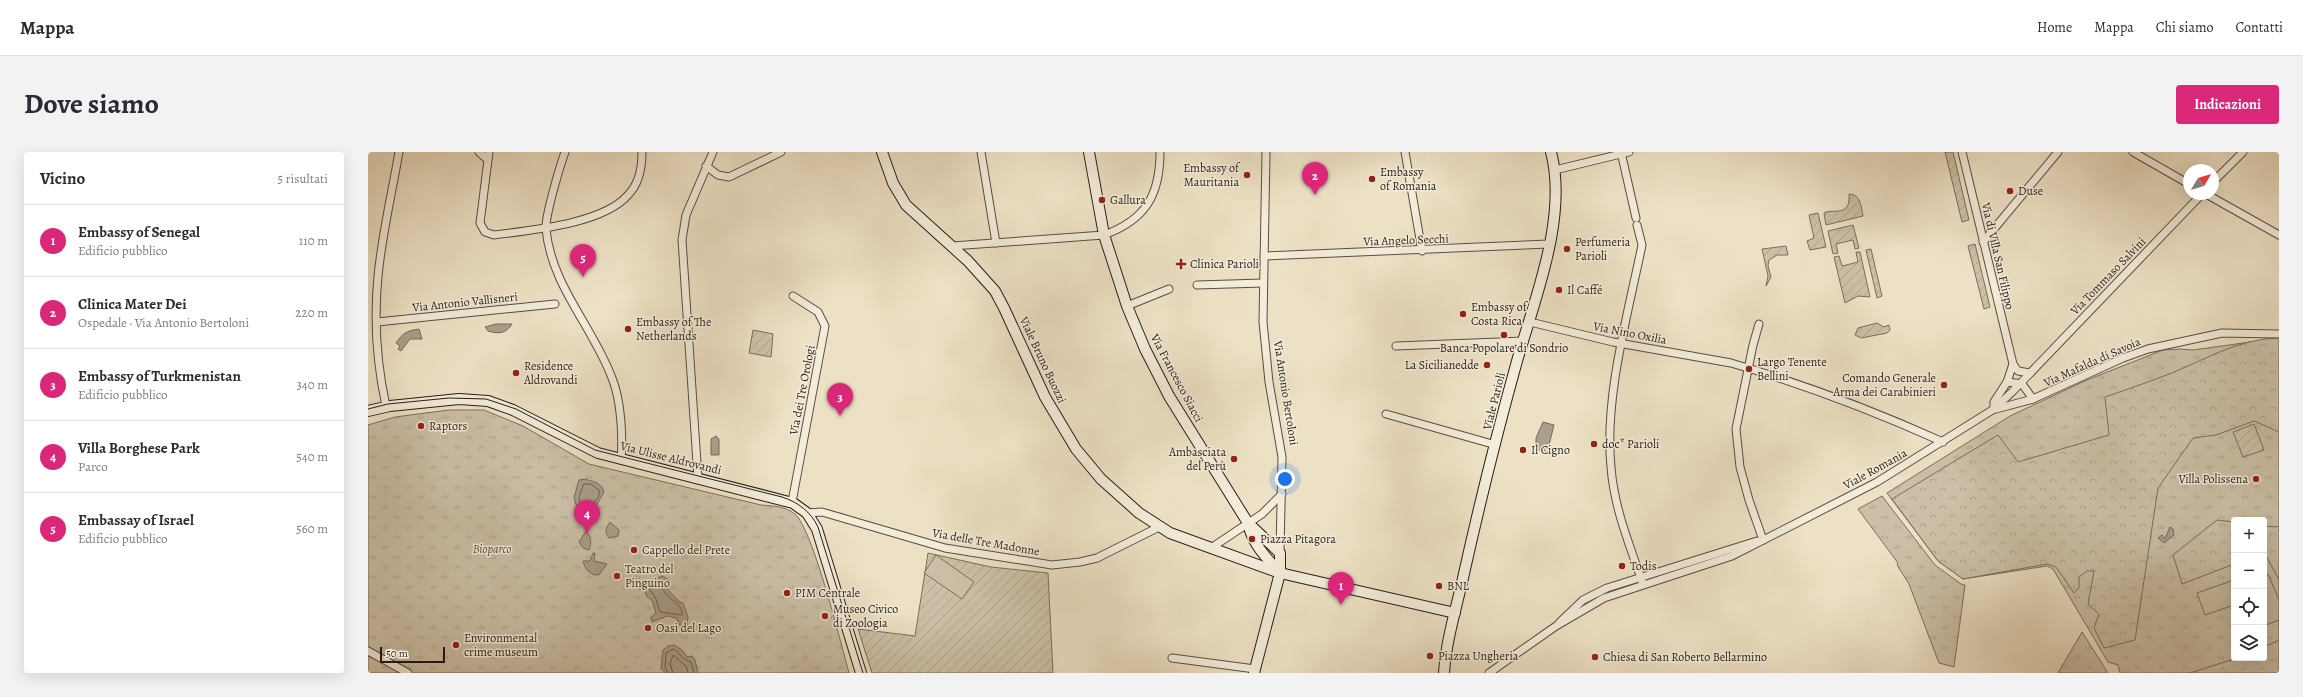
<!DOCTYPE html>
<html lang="it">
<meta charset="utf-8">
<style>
:root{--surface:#fff;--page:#f2f2f3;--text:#2b2b33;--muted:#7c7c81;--line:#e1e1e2;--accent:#db2777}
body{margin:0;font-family:Alegreya,serif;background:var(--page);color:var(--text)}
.controls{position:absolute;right:12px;bottom:12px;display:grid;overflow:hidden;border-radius:4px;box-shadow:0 4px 16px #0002}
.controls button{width:36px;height:36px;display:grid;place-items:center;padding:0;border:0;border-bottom:1px solid var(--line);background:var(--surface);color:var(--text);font:20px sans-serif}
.compass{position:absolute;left:1815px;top:12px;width:36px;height:36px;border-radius:50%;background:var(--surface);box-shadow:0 4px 16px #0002;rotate:52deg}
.scale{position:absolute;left:12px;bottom:10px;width:65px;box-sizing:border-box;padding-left:4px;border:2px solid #271c16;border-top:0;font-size:11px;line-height:14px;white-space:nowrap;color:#271c16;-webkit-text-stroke:3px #f3ecd9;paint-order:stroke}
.you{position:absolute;left:917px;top:327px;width:14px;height:14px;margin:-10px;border:3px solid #fff;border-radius:50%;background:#1a73e8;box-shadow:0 0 0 6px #1a73e833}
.badge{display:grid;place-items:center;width:26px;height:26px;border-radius:50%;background:var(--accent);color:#fff;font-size:13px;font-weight:700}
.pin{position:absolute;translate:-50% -33px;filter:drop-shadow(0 1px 2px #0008)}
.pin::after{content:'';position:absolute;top:21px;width:14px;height:12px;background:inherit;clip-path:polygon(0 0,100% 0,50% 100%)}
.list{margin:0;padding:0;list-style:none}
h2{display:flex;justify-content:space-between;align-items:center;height:52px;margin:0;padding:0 16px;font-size:17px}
h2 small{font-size:13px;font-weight:400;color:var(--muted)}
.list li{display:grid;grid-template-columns:26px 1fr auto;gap:12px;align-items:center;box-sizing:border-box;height:72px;padding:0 16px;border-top:1px solid var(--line)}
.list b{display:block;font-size:15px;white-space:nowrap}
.list p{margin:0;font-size:13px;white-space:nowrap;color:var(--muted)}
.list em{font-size:13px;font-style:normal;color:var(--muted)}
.icon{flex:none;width:22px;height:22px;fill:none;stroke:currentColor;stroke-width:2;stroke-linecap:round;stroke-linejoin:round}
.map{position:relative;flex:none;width:1911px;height:521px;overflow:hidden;border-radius:4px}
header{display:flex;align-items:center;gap:24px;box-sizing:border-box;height:56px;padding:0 20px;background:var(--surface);border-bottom:1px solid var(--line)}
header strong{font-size:19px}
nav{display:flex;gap:22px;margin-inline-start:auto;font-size:14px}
.intro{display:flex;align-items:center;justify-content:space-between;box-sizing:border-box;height:96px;padding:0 24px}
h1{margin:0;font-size:28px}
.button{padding:10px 18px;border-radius:4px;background:var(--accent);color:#fff;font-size:14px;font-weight:700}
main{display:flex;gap:24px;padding:0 24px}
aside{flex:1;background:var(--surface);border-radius:4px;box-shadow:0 4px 16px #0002}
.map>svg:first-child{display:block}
.grass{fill:url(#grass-tufts);stroke:#796e5e;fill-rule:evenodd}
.forest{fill:url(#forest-crowns);stroke:#796e5e}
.garden{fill:url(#garden-furrows);stroke:#796e5e}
.pitch{fill:#cbc0a7;stroke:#796e5e}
.water{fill:#aa9e8a;stroke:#766a5c}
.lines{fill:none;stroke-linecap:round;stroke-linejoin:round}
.shore{stroke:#685d50;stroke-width:1}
.street-casing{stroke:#584d42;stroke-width:9}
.secondary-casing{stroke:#271c16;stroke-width:12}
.street{stroke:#f3ecd9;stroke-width:7}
.secondary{stroke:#f3ecd9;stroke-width:10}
.tram{stroke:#271c16;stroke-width:1}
.poi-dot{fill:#8f2418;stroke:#f3ecd9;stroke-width:1.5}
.labels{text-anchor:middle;stroke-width:3;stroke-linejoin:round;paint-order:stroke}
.poi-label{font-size:12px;fill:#271c16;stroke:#f3ecd9;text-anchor:start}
.street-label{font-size:12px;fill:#271c16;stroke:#f3ecd9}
.park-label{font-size:12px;font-style:italic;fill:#584d42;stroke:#f3ecd9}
</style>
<header>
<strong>Mappa</strong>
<nav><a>Home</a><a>Mappa</a><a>Chi siamo</a><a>Contatti</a></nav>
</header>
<div class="intro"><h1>Dove siamo</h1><a class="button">Indicazioni</a></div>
<main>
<aside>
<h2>Vicino<small>5 risultati</small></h2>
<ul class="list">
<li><span class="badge">1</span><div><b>Embassy of Senegal</b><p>Edificio pubblico</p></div><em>110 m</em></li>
<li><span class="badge">2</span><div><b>Clinica Mater Dei</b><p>Ospedale · Via Antonio Bertoloni</p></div><em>220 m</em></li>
<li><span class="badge">3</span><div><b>Embassy of Turkmenistan</b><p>Edificio pubblico</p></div><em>340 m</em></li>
<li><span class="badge">4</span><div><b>Villa Borghese Park</b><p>Parco</p></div><em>540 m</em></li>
<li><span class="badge">5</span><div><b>Embassay of Israel</b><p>Edificio pubblico</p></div><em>560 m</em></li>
</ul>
</aside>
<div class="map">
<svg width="1911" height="521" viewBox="0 0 1911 521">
<defs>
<pattern id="grass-tufts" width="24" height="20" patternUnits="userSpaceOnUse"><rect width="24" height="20" fill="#cbc0a7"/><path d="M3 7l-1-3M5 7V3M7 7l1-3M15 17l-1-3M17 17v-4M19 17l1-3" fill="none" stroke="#aea48f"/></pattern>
<pattern id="forest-crowns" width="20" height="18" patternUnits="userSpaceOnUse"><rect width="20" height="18" fill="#cbc0a7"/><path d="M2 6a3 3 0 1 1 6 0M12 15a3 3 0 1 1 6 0" fill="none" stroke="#aea48f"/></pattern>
<pattern id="garden-furrows" width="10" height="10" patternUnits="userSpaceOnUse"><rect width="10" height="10" fill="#cbc0a7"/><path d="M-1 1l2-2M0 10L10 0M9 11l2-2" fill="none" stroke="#aea48f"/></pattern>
</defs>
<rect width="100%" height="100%" fill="#ede1c5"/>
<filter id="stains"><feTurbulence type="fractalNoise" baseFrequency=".005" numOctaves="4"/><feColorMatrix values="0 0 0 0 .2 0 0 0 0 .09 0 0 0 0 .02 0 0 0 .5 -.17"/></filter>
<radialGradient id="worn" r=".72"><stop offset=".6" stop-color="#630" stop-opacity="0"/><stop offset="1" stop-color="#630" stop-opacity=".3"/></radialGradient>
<g class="grass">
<path d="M1911,186V521H1752L1750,513L1740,510L1685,417L1679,414L1595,427L1570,409L1519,341L1642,264L1719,228L1795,198L1812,197L1825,198ZM1866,368H1896V506H1866Z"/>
<path d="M81,258H116L155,274L221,312L393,353C405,354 417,354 427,362C445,378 473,492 481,521H0V273L27,265Z"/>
<polygon points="1514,344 1567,413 1593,432 1597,433 1586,515 1571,511 1541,432 1529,413 1530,411 1490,357"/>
<polygon points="1714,480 1740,521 1690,521"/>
</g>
<g class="forest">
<path d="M1911,186V280L1886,269L1848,283L1825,286L1790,336L1767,488L1736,496L1726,476L1731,462L1720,452L1726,419H1719L1711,425V436L1706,441L1688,415L1679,412L1595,427L1570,409L1524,347L1630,283L1650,310L1741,283L1737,245C1760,237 1784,229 1806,220C1842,205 1872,187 1911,186Z"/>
<polygon points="1849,368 1866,370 1866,412 1814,432 1805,403"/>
<polygon points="1896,374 1908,375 1911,374 1911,428 1896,400"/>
<polygon points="1911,488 1911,521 1822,521 1869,506 1896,506 1896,495"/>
</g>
<g class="garden">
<polygon points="1577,0 1585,0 1601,68 1594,70"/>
<path d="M1481,42C1493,42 1493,55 1495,64L1458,73L1456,61C1465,56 1483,66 1481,42Z"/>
<polygon points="1450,61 1458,95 1442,98 1439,89 1446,86 1441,63"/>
<polygon points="1485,73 1491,96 1487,97 1485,88 1468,92 1470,101 1465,102 1460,79"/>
<polygon points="1607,92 1622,155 1616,157 1600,94"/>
<polygon points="1418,94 1420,103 1409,103 1401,108 1400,114 1403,125 1398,134 1400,124 1394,97"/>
<polygon points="1503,97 1514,144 1509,146 1498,98"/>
<polygon points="1488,100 1492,100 1502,145 1490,144 1477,151 1466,105 1471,104 1474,114 1490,110"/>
<polygon points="1509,171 1516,175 1521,173 1522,178 1519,181 1493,186 1487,183 1490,176"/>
<polygon points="385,178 405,182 403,205 381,201"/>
<polygon points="1886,272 1896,298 1875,305 1865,280"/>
<polygon points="560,401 623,415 680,421 685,521 504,521 490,477 547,484"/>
</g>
<g class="pitch">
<polygon points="568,403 606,430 594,447 556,421"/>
<polygon points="1900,422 1911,448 1911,468 1898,473 1896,467 1896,424"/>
<polygon points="1866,428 1866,453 1837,463 1829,441"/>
</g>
<g class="water">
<path d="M128,172H144C138,182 130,182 120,179L117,175Z"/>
<path d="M51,177L54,187H42L33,199L30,197L32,194L28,191C35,181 38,179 51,177Z"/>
<polygon points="1175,270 1186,273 1179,301 1168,297 1168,286"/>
<polygon points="348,284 351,287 351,303 343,303 343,287"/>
<path d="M217,327C225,330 232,329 236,340L228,354L215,357L208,353L206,346L211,328Z"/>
<path d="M242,370L251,378L250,384L241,386C236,380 238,376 242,370Z"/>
<polygon points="1802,375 1805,377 1806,383 1796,391 1790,386 1794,383 1797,387"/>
<path d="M218,379C223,385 224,392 221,398L215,396L211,390Z"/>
<path d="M225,401H227L226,409L239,412L231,423C222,424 217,417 215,409H222Z"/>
<path d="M295,424L302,429L298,435C301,440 307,444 310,449L315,451L320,465L319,474L313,475L308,466L299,464L284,470L283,465L288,461L284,448L279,445L276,437H271L272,433Z"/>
<polygon points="306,493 314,498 319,505 324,504 327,508 330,521 298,521 293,517 295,498 300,494"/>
</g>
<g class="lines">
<g class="shore">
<path d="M216,332H223L231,338C233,347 225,352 216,353L212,350L211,346Z"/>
<path d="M292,430L294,432C293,445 316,450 314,463L292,460L288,447L281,436Z"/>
<path d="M300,521L297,515L298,501L305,497C313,501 314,508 323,510L326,521"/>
<polyline points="305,521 302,512 305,503 318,514 320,521"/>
</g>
<g class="street-casing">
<g id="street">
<polyline points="111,0 119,7"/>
<path d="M121,0L112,71L117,80L126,83C163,78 235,72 260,43C271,32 274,15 274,0"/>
<path d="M197,0C192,14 177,64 178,77C183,133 225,175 244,226C253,248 255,284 253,308"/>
<polyline points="613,0 628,91"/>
<polyline points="898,0 895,170 901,230 914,305 912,401"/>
<polyline points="1037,0 1054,99"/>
<polyline points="1253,0 1268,66"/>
<polyline points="1594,0 1645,212 1650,219 1662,221"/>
<polyline points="1765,0 1821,32"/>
<polyline points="338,14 350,23 361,25 413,0"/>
<polyline points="1187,18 1261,0"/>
<polyline points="1845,30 1875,0"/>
<polyline points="1838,42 1911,83"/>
<path d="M1269,73L1274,93C1260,162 1236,246 1243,315C1246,356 1262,394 1275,432"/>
<polyline points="1615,90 1690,0"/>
<path d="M584,94L736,83C777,68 792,44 792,0"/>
<polyline points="896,104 1181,92"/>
<polyline points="829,133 895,131"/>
<polyline points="759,154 801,137"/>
<polyline points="9,170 187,152"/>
<path d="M1162,170L1245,190L1363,211C1435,232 1506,259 1575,290"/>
<polyline points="1391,172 1385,193 1368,277 1372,315 1381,348 1395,388"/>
<polyline points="1028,194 1156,189"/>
<polyline points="1639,230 1654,232 1665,247"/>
<path d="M18,254C9,213 6,166 10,124C14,82 24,41 31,0"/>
<polyline points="1626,257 1626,250 1639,230 1645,212"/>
<polyline points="1628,257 1665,247 1755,206 1780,197 1854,181 1911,182"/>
<polyline points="1018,262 1128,293"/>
<polyline points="330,326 314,88 318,63 345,0"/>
<polyline points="424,350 457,174 450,160 425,144"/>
<polyline points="439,361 454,360 577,396 684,413 712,410 729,406 791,375"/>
<polyline points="843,396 894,362 914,342"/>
<polyline points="1191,471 1215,448 1239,436 1389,389"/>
<polyline points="0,499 40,521"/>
<polyline points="804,506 887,517"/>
<polyline points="1121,521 1188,474 1236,446 1364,404 1509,330 1626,257 1644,240 1834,42"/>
</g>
</g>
<g class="secondary-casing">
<g id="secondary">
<polyline points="514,0 525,31 538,53 600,109 627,139 636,156 677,245 708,297 733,327 771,361 802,381 912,421 1087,461"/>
<polyline points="721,0 736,83 759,154 777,197 801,244 880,371 912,401 912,421 886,521"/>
<polyline points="0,259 22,254 91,247 120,249 145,258 230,301 425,351 439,361 449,377 493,521"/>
<path d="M880,371C884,391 897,404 910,419"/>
<path d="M1076,521C1078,489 1088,457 1095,426C1111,354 1129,281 1149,209C1167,146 1200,65 1183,0"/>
</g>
</g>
<use href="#street" class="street"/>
<use href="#secondary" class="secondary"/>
<path class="tram" d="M0,257L20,252L81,246L118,247L148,257L227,298L414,345C430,350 443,360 450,375L495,521"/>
</g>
<g class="poi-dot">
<circle cx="879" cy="23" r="4"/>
<circle cx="1004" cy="27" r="4"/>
<circle cx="1642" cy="39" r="4"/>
<circle cx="734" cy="48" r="4"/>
<circle cx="1199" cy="97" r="4"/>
<path d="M811 106h4v4h4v4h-4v4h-4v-4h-4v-4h4z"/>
<circle cx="1191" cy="138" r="4"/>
<circle cx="1095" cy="162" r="4"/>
<circle cx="260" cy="177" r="4"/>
<circle cx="1136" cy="183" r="4"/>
<circle cx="1119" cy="213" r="4"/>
<circle cx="1381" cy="217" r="4"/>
<circle cx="148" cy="221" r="4"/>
<circle cx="1576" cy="233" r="4"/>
<circle cx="53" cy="274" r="4"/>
<circle cx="1226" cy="292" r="4"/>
<circle cx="1155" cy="298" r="4"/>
<circle cx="866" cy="307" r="4"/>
<circle cx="1888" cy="327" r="4"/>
<circle cx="884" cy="387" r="4"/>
<circle cx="266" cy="398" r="4"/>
<circle cx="1254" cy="414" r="4"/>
<circle cx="249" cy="424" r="4"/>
<circle cx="1071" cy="434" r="4"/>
<circle cx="419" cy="441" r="4"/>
<circle cx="457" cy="464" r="4"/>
<circle cx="280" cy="476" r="4"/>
<circle cx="88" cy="493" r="4"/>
<circle cx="1062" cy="504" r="4"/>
<circle cx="1227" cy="505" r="4"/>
</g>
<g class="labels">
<g class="poi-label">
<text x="871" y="20" text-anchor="end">Embassy of<tspan x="871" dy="14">Mauritania</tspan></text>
<text x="1012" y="24">Embassy<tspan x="1012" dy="14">of Romania</tspan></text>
<text x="1650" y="43">Duse</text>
<text x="742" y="52">Gallura</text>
<text x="1207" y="94">Perfumeria<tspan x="1207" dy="14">Parioli</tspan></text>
<text x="822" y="116">Clinica Parioli</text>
<text x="1199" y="142">Il Caffé</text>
<text x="1103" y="159">Embassy of<tspan x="1103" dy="14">Costa Rica</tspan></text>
<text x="268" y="174">Embassy of The<tspan x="268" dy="14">Netherlands</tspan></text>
<text x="1136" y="200" text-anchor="middle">Banca Popolare di Sondrio</text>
<text x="1389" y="214">Largo Tenente<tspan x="1389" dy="14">Bellini</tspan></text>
<text x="1111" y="217" text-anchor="end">La Sicilianedde</text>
<text x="156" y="218">Residence<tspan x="156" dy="14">Aldrovandi</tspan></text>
<text x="1568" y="230" text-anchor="end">Comando Generale<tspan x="1568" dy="14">Arma dei Carabinieri</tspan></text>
<text x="61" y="278">Raptors</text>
<text x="1234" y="296">doc* Parioli</text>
<text x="1163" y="302">Il Cigno</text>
<text x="858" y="304" text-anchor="end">Ambasciata<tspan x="858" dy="14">del Perù</tspan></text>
<text x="1880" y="331" text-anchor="end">Villa Polissena</text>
<text x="892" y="391">Piazza Pitagora</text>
<text x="274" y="402">Cappello del Prete</text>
<text x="1262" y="418">Todis</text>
<text x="257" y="421">Teatro del<tspan x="257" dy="14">Pinguino</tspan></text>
<text x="1079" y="438">BNL</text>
<text x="427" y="445">PIM Centrale</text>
<text x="465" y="461">Museo Civico<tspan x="465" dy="14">di Zoologia</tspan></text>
<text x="288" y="480">Oasi del Lago</text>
<text x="96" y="490">Environmental<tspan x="96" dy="14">crime museum</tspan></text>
<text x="1070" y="508">Piazza Ungheria</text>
<text x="1235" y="509">Chiesa di San Roberto Bellarmino</text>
</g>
<g class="street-label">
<text transform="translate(1038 88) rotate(-2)" y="4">Via Angelo Secchi</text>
<text transform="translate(1630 104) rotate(77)" y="4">Via di Villa San Filippo</text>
<text transform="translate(1740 124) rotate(-46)" y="4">Via Tommaso Salvini</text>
<text transform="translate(97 150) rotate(-6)" y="4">Via Antonio Vallisneri</text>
<text transform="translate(1262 181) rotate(11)" y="4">Via Nino Oxilia</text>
<text transform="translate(675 208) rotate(65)" y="4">Viale Bruno Buozzi</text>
<text transform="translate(1724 210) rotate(-24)" y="4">Via Mafalda di Savoia</text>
<text transform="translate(809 226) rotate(62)" y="4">Via Francesco Siacci</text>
<text transform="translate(434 238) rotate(-79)" y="4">Via dei Tre Orologi</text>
<text transform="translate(918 241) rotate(81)" y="4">Via Antonio Bertoloni</text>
<text transform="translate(1126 249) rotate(-76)" y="4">Viale Parioli</text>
<text transform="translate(303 306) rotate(14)" y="4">Via Ulisse Aldrovandi</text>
<text transform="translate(1507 317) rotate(-29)" y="4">Viale Romania</text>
<text transform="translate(618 390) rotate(10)" y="4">Via delle Tre Madonne</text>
</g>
<g class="park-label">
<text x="124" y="401">Bioparco</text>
</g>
</g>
<rect width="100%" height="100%" filter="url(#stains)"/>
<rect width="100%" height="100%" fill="url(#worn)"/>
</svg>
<div class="controls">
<button>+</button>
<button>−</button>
<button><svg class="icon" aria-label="locate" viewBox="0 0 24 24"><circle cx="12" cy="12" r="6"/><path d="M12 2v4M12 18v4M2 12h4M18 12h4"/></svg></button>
<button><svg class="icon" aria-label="layers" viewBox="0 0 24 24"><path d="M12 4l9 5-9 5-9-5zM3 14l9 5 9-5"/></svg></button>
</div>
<svg class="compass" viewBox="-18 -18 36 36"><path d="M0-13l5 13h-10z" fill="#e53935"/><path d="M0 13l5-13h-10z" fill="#7c7c81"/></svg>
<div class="scale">50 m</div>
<div class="you"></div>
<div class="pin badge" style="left:973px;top:453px">1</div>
<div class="pin badge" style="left:947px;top:43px">2</div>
<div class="pin badge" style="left:472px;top:264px">3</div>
<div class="pin badge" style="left:219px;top:381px">4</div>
<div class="pin badge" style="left:215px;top:125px">5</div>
</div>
</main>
